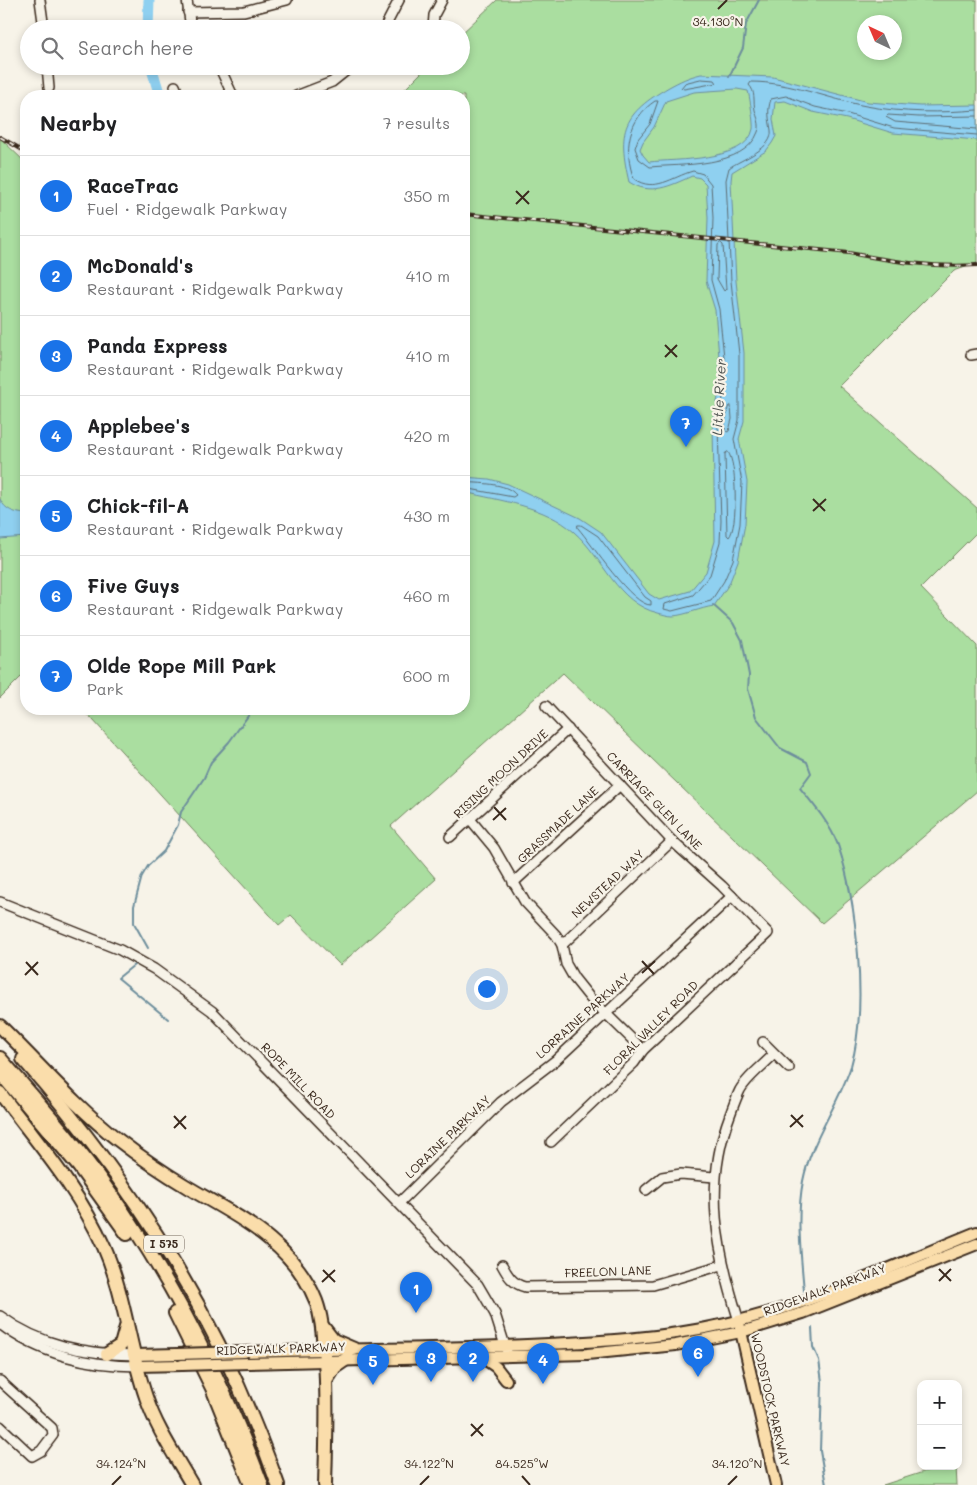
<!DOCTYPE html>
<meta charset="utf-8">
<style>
:root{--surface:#fff;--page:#f2f2f2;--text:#202124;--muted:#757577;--line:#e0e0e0;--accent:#1a73e8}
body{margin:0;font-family:Mali,sans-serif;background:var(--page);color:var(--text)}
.controls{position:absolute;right:15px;bottom:15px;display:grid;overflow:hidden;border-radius:10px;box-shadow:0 2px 8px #0003}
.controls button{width:45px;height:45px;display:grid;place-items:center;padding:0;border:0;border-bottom:1px solid var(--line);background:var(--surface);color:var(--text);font:25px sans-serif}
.compass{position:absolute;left:857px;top:15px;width:45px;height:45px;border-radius:50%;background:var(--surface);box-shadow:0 2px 8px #0003;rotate:316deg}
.you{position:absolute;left:486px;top:988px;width:18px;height:18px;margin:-12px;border:4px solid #fff;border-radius:50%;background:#1a73e8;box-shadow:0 0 0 8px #1a73e833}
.badge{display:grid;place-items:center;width:32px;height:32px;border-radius:50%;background:var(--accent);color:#fff;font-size:16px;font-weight:700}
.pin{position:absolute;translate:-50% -41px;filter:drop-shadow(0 1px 2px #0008)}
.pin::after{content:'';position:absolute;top:26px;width:18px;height:15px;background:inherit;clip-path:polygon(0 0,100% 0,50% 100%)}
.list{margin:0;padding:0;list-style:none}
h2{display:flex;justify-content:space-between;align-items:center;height:65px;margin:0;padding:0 20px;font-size:21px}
h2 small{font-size:16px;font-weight:400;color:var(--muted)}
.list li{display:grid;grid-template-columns:32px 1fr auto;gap:15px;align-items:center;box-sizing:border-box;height:80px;padding:0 20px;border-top:1px solid var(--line)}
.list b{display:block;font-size:19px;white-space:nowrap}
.list p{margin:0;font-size:16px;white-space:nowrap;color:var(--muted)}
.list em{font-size:16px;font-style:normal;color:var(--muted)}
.icon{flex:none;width:28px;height:28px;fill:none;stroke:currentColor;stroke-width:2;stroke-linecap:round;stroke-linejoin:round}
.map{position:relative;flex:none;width:977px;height:1485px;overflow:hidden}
.search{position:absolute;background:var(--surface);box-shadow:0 2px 8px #0003;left:20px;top:20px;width:450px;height:55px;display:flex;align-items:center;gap:12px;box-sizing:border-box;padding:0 18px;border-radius:28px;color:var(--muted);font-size:19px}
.panel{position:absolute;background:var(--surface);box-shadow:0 2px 8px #0003;left:20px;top:90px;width:450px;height:625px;border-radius:20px}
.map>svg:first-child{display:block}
.green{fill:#aadea0;stroke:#72845f;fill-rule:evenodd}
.water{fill:#8fd0f0;stroke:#6d8e9c;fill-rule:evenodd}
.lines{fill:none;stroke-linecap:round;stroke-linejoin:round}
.shore{stroke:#5d6c72;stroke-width:1}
.stream{stroke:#6d8e9c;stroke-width:2}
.river{stroke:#8fd0f0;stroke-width:11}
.minor-casing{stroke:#3b2a1e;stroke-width:12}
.major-casing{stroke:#3b2a1e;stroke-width:14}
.highway-casing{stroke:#3b2a1e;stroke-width:16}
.minor{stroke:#f7f3e8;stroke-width:9}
.major{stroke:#faddab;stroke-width:10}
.highway{stroke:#faddab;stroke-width:12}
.rail-casing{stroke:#3b2a1e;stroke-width:4}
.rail{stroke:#f7f3e8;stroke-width:2;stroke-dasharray:5.5;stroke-linecap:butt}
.major-bridge-casing{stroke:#3b2a1e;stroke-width:14;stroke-linecap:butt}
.major-bridge{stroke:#faddab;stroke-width:10}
.ticks{fill:none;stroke:#3b2a1e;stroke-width:2}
.labels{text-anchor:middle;stroke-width:4.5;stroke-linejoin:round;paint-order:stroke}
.shield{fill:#f7f3e8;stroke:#73665b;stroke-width:1}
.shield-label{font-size:11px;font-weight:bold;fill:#3b2a1e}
.street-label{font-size:12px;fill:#3b2a1e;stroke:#f7f3e8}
.water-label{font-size:14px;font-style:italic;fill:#505452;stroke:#f7f3e8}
.ticks-label{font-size:12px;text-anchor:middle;fill:#3b2a1e;stroke:#f7f3e8;stroke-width:4.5;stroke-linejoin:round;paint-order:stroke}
</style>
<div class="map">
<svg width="977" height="1485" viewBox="0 0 977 1485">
<rect width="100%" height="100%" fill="#f7f3e8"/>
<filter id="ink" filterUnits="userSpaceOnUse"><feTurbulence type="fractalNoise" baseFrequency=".02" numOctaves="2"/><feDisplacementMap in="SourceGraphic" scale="10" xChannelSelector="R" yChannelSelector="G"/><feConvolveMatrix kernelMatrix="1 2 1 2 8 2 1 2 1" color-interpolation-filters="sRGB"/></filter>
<g filter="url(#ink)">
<g class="green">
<path d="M497,0H977V263L954,271L839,386L977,508V532L921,588L977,646V791L822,923L563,673L391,826L436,879L340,965L291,915L279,925L83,709H464V96L399,95L428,66H461V34ZM864,22H894V52H864Z"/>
<polygon points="0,138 26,163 26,672 0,698"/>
<polygon points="942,1466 956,1466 957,1485 883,1485"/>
</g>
<g class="water">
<path d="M701,74L773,77L868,102L920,106L977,105V140L893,133L847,119L813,112L785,101L775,102L773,119L776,136L772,143L766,151L732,172L731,181L736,281L744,353V421L739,439L747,482L745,524L738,561L729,584L714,606C700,608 686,615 673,616C668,616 662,614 658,613C616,603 604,558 574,532C545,506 501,501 464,492V477L489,479L508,484L580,518L601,532L649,594L659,600L690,591L706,572L715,541L713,426L720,385L719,357L715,310L706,281L708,218L706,184L700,178L692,176C670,186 651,196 629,182C617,130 623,114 669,87C680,81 688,77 701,74ZM737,89L748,91C750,98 754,124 753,129C747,162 675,159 649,162L643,155L640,149L643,142L654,127L666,101L694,92Z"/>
<path d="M0,499C5,510 14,513 26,514V537L0,539Z"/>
</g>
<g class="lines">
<g class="shore">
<polygon points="701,79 715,80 717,83 684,89 681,88 685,83"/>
<path d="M977,110C941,113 902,113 866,106C827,99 791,82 751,82L749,85C756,92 753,101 755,110C757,118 761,124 758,132C745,168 680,164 650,167L639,159L635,148L638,139L650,124L658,101H655C628,119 623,150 634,179C655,193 672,177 693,171L703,174L711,184L713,218L711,280L719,309L724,357L725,386L718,427L721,521L720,542L710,575L693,595L665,604L664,609L672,611L711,601L724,581L733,560L740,524L742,482L734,439L739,420V354L731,281L726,180L729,168C741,159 774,149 771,130C769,118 767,111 771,99L786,96L815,107L848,114L894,128L977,135"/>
<polyline points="977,116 919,117 888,115 886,117 895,122 977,129"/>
<polygon points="721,243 723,245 726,289 724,291 717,279 718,245"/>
<polygon points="731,406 732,419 729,431 727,432 724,427 728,408"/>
<path d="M728,452C737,462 738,528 729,537L727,535L725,454Z"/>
<path d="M464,482C479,484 506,482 516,495L513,497L464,488"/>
<path d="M578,525H581L598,536L645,597L651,601V605C632,606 592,544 578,528Z"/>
</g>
<g class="stream">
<polyline points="729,77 743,48 746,24 759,0"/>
<path d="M713,605L733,623L742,640L749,675L748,689L756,717L780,748L807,762L811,773L800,788C814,805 830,824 838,845C857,902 868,1008 851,1066C838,1106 811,1140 803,1181C796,1217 801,1255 804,1291"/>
<polyline points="148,948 134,923 134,906 142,876 148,866 164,851 178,825 181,812 204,778 211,762 229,742 253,709"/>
<polyline points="134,965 118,978 168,1019"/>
<polyline points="812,1328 813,1347 819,1360 822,1382 820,1451 826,1485"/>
</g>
<g class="river">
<polyline points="148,29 149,0"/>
<polyline points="151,66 160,96"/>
</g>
<g class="minor-casing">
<g id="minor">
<polyline points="40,0 44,29"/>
<polyline points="187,0 191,29"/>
<polyline points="188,12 244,11 287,0"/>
<polyline points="384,29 399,0"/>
<polyline points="433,29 434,15 442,0"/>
<polyline points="47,66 49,88"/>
<polyline points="219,66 233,96"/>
<polyline points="175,86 179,96"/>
<polyline points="296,96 332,82 352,66"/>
<polyline points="971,355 977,354"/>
<polyline points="546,706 672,841 722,886 768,933 643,1050 634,1063 551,1142"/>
<polyline points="470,819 494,848 525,902 556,935 562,945 566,964 574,978 590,998 643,1050"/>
<polyline points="450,837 568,729"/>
<polyline points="513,883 620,785"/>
<polyline points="0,902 120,950 154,969 212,1011 478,1285 495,1314 507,1352"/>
<polyline points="562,945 672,841"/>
<polyline points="763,1042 789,1068"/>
<polyline points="646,1190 662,1177 681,1174 714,1177"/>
<polyline points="399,1203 501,1102 556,1060 732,896"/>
<path d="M502,1265C508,1276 513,1284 525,1287L653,1285L722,1265"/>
<path d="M0,1316C41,1346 85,1354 135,1355"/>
<path d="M739,1321C717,1251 703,1186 730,1115C733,1107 736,1098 740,1090C747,1077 764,1065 774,1054"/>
<path d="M0,1324C39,1354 89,1366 138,1366"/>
<polyline points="0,1381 52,1428 53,1435 41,1451 32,1456 0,1426"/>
</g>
</g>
<g class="major-casing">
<g id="major">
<polyline points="740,1327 776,1485"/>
<path d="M244,1352C338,1349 433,1349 527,1345C594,1342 660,1339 725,1324C812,1305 895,1265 977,1232"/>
<polyline points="135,1355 177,1354"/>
<polyline points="483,1358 496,1367 506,1380"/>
<polyline points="249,1363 587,1354 676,1345 741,1332 803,1313 977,1244"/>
<polyline points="138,1366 182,1365"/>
</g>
</g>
<g class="highway-casing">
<g id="highway">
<path d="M0,1026C39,1064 75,1106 117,1139C140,1157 164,1173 189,1188C240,1218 293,1243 316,1301C323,1320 323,1340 325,1360C328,1402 326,1443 325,1485"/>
<path d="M0,1058C37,1101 75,1143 108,1190C173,1281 223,1381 262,1485"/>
<path d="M23,1059C139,1192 219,1318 278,1485"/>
<polyline points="0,1073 79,1167 127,1234"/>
<path d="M0,1093C37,1142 79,1190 104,1247C125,1295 129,1348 146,1397C156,1428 176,1457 192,1485"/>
<polyline points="175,1313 212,1388 251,1485"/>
<polyline points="323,1327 333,1340 354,1349"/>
<polyline points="107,1354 121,1345 126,1327"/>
<polyline points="326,1381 335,1367 348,1358"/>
</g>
</g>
<use href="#minor" class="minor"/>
<use href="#major" class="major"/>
<use href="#highway" class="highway"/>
<g class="rail-casing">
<g id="rail">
<polyline points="0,137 26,152"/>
<path d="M464,214L849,253C892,261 933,268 977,265"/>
</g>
</g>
<use href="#rail" class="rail"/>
<g class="major-bridge-casing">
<g id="major-bridge">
<polyline points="177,1354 244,1352"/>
<polyline points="182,1365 249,1363"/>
</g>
</g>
<use href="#major-bridge" class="major-bridge"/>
</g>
</g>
<path class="ticks" d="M718,9L727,0M516,191L529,204M516,204L529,191M665,345L677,357M665,357L677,345M813,499L825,511M813,511L826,499M494,807L506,820M493,820L506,808M642,961L654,974M26,962L38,975M642,973L655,961M25,975L38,962M791,1115L803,1127M174,1116L186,1129M790,1127L803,1115M174,1128L186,1116M939,1269L951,1281M323,1270L335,1282M939,1281L951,1269M322,1282L335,1270M471,1424L483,1436M471,1436L483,1424M522,1476L530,1485M112,1485L121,1476M420,1485L429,1476M728,1485L737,1476"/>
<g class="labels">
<rect class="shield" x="144" y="1235.5" width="40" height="17" rx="4"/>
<g class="shield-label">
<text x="164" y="1248">I 575</text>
</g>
<g class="street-label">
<text transform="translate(501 774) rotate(-43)" y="4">RISING MOON DRIVE</text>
<text transform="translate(654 801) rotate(46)" y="4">CARRIAGE GLEN LANE</text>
<text transform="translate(558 825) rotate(-43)" y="4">GRASSMADE LANE</text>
<text transform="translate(608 884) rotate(-43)" y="4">NEWSTEAD WAY</text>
<text transform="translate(583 1016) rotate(-42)" y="4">LORRAINE PARKWAY</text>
<text transform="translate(651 1028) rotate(-45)" y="4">FLORAL VALLEY ROAD</text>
<text transform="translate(298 1081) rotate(46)" y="4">ROPE MILL ROAD</text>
<text transform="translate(448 1137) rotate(-44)" y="4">LORAINE PARKWAY</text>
<text transform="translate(608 1272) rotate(-2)" y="4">FREELON LANE</text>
<text transform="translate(825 1290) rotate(-20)" y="4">RIDGEWALK PARKWAY</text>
<text transform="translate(281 1349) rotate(-2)" y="4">RIDGEWALK PARKWAY</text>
<text transform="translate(770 1400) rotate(77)" y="4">WOODSTOCK PARKWAY</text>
</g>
<g class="water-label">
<text transform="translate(719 397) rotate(-87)" y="5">Little River</text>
</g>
</g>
<g class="ticks-label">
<text x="718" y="26">34.130°N</text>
<text x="522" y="1468">84.525°W</text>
<text x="121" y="1468">34.124°N</text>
<text x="429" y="1468">34.122°N</text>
<text x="737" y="1468">34.120°N</text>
</g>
</svg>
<div class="controls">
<button>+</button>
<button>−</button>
</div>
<svg class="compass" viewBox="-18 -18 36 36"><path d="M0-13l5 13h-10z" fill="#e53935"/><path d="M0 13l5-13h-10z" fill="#757577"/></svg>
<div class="you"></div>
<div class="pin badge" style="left:416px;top:1313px">1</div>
<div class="pin badge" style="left:473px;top:1382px">2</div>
<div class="pin badge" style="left:431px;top:1382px">3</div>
<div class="pin badge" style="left:543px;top:1384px">4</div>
<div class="pin badge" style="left:373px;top:1385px">5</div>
<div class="pin badge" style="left:698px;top:1377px">6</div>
<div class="pin badge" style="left:686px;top:447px">7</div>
<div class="search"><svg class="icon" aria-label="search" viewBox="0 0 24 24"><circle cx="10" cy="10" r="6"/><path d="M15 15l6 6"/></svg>Search here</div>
<section class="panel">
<h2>Nearby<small>7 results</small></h2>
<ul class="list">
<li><span class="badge">1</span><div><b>RaceTrac</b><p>Fuel · Ridgewalk Parkway</p></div><em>350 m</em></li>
<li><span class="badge">2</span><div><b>McDonald's</b><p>Restaurant · Ridgewalk Parkway</p></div><em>410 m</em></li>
<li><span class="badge">3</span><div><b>Panda Express</b><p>Restaurant · Ridgewalk Parkway</p></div><em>410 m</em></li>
<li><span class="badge">4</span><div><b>Applebee's</b><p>Restaurant · Ridgewalk Parkway</p></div><em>420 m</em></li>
<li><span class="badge">5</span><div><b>Chick-fil-A</b><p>Restaurant · Ridgewalk Parkway</p></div><em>430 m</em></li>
<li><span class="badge">6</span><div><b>Five Guys</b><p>Restaurant · Ridgewalk Parkway</p></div><em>460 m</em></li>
<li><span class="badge">7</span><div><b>Olde Rope Mill Park</b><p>Park</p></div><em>600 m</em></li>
</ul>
</section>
</div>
